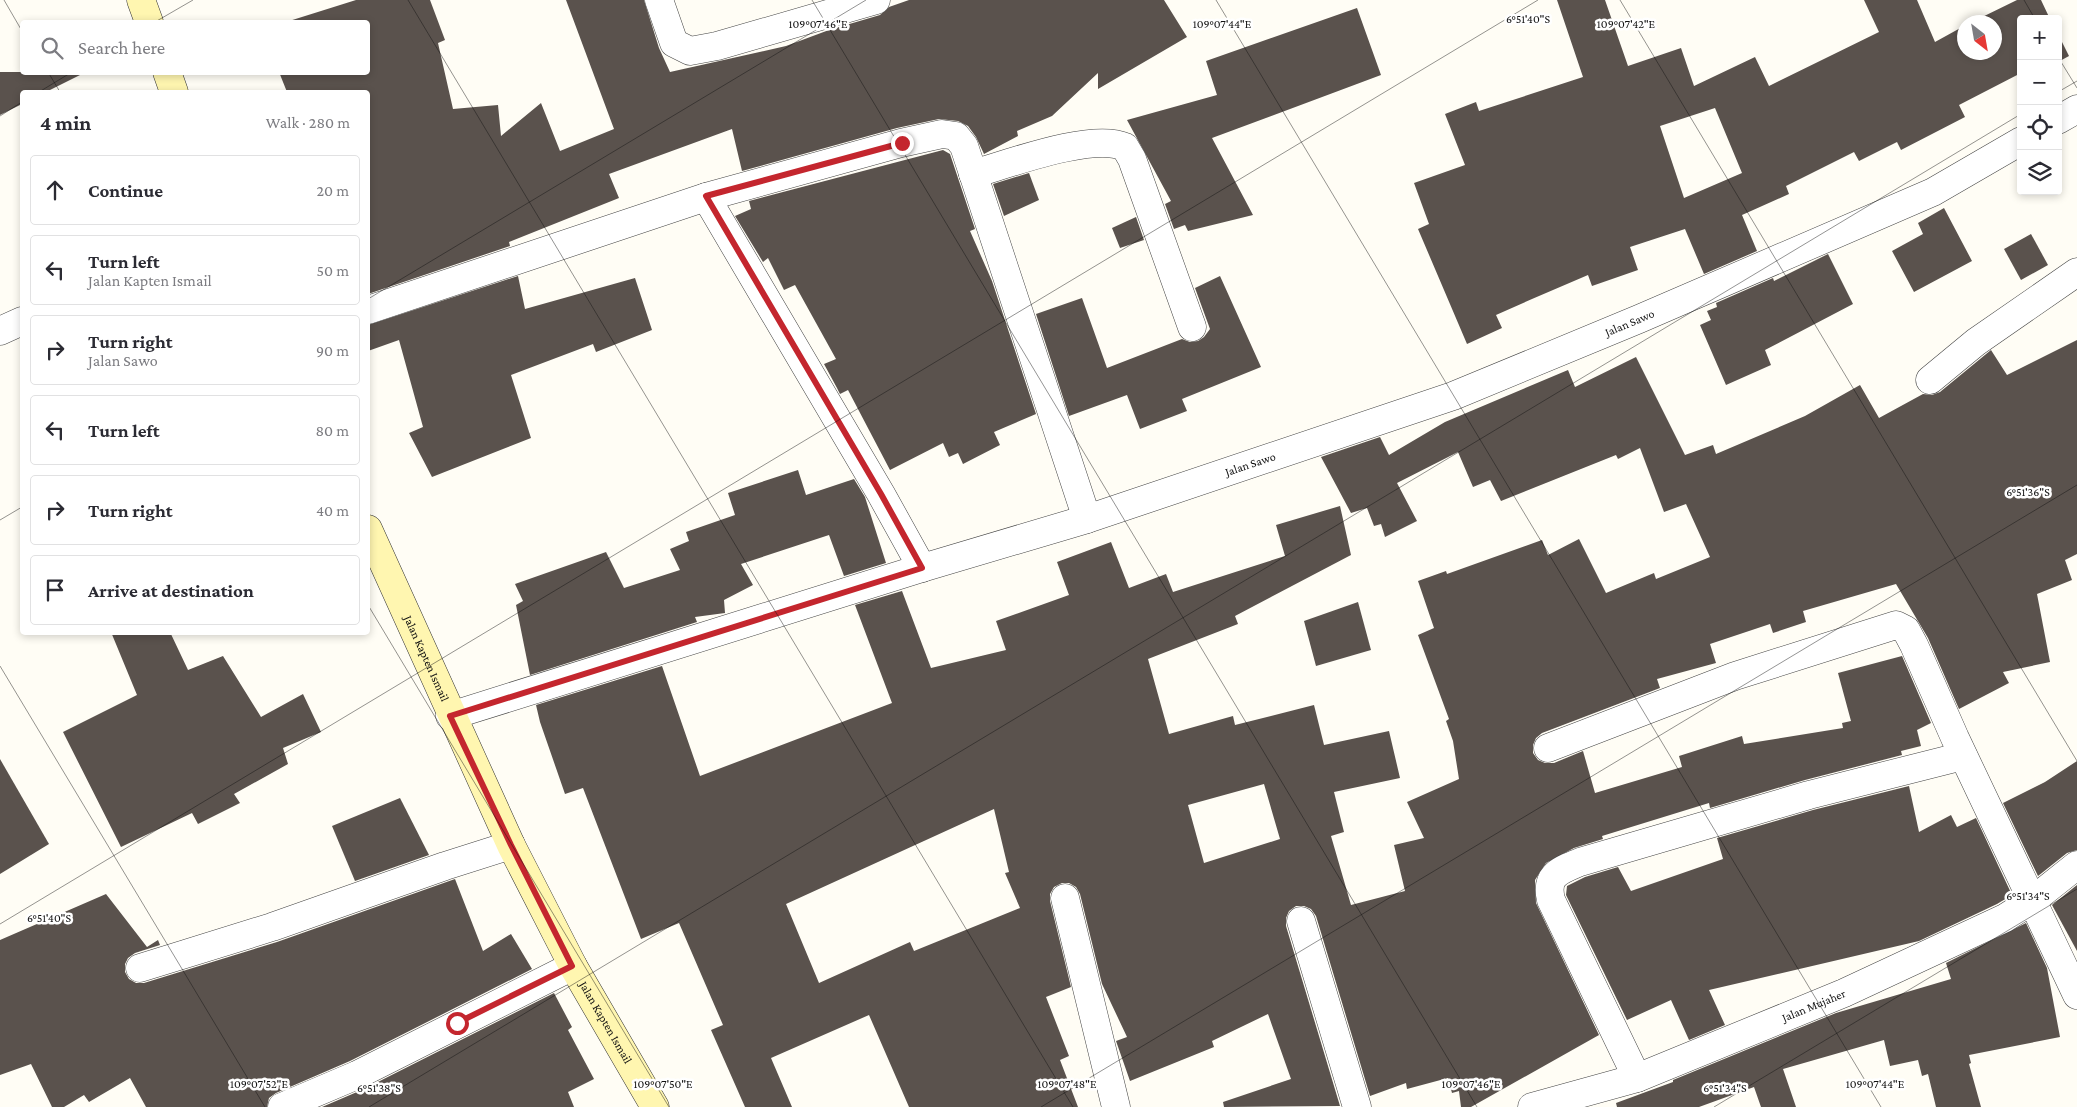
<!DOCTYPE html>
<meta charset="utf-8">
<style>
:root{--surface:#fff;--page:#f7f7f7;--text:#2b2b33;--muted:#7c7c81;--line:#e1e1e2}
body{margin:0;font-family:"Crimson Pro",serif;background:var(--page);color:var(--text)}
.controls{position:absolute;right:15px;top:15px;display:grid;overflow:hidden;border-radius:5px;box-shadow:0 2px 8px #0003}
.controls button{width:45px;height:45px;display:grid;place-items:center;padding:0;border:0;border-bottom:1px solid var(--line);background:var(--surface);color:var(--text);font:25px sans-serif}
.compass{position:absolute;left:1957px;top:15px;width:45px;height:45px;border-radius:50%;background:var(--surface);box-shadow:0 2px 8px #0003;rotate:149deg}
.stop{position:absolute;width:15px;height:15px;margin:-11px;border:4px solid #c4262e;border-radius:50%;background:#fff}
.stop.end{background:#c4262e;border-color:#fff;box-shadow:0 1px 5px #0008}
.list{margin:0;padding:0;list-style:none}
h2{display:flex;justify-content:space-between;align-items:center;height:65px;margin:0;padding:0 20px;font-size:21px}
h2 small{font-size:16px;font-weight:400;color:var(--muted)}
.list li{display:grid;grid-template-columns:32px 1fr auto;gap:15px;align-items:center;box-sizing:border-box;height:70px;margin:0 10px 10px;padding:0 10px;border:1px solid var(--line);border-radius:5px}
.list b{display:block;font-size:19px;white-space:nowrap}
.list p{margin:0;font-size:16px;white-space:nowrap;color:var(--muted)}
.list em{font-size:16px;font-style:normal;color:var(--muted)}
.icon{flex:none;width:28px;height:28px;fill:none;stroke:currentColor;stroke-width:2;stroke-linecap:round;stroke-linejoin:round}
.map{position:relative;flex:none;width:2077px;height:1107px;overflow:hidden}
.search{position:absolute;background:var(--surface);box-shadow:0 2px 8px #0003;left:20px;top:20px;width:350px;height:55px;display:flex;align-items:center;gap:12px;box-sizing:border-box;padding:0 18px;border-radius:5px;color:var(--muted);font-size:19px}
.panel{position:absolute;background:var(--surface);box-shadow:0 2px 8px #0003;left:20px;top:90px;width:350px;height:545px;border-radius:5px}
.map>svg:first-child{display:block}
.building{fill:#5a524d;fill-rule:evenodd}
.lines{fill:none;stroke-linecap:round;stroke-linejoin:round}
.street-casing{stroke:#444;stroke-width:29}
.secondary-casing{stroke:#333;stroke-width:29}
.street{stroke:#fff;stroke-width:28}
.secondary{stroke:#fff6b0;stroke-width:28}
.route{stroke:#c4262e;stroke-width:6}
.ticks{fill:none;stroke:#111;stroke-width:1;stroke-opacity:0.45}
.labels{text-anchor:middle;stroke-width:5;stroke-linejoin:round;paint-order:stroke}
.street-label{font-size:12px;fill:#111;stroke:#fff}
.ticks-label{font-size:12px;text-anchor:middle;fill:#111;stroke:#fff;stroke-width:5;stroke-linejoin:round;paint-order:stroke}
</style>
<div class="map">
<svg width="2077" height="1107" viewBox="0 0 2077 1107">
<rect width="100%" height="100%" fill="#fffdf5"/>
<g class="building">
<polygon points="356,0 430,0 445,40 438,43 453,109 498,105 501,136 541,103 560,151 614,129 566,0 644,0 659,48 670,72 786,46 829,30 880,15 889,7 909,0 1164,0 1187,37 1098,89 1098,73 1052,116 1017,131 1018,136 984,154 976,137 968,126 958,121 939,119 897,128 742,171 732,129 609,174 619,198 509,242 510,246 368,294 368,92 287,92 279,72 368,72 368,22 286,22"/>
<path d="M1557,0H1605L1628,66L1681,48L1694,86L1755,57L1769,86L1879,32L1864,0H1917L1935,42L1964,26V52H1994V22H1972L2017,0H2041L2050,19H2021V73L1959,105L1965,117L1901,150L1897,142L1859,161L1854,152L1786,186L1789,194L1742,215L1757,251L1704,274L1685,229L1630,247L1638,270L1592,286L1588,275L1532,299L1496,315L1502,328L1467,344L1418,229L1429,224L1414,183L1465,165L1445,114L1476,102L1479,111L1583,77ZM1715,108L1742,173L1684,198L1660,126Z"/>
<polygon points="1357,8 1381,75 1212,138 1253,215 1188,231 1185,225 1174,229 1165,204 1171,201 1127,120 1217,95 1206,61"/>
<polygon points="2058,34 2069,56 2058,62"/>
<polygon points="0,72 86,72 46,92 22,92 22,104 0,115"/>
<polygon points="943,150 950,154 975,229 970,231 992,281 1036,414 994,432 1000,445 963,464 958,453 949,457 943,443 890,470 848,390 840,394 837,388 824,364 836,359 795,285 784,290 768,258 763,262 735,216 751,209 749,201"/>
<polygon points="1029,173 1039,200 1004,216 993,184"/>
<polygon points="1944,208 1972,261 1914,292 1892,251 1923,234 1918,223"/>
<polygon points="1136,217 1144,240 1120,248 1112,228"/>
<polygon points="2031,234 2048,265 2021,280 2004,249"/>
<polygon points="1828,254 1853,304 1765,350 1771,365 1726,385 1700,325 1711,320 1707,311 1717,307 1716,303 1773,278 1774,281"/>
<polygon points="518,276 525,309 635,278 652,330 596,352 593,344 511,375 531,438 432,477 409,433 423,427 399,340 368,351 368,325"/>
<polygon points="1220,276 1261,367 1182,399 1187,411 1140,429 1127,395 1069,416 1036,314 1082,298 1107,368 1182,339 1190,342 1198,341 1204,337 1210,329 1195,288"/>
<path d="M2077,340V554L2065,560L2072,580L2037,594L2050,662L2003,672L2009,683L1959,709L1928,638L1896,584L1803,611L1806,622L1773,633L1770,624L1710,644L1716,663L1657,679L1660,688L1542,733L1536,738L1533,745V753L1538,760L1545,763H1554L1583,751L1595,793L1682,767L1679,756L1742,736L1744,744L1843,728L1842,723L1851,721L1838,673L1902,656L1931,723L1917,730L1921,746L1901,751L1902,755L1805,780L1710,808L1709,803L1602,836L1603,839L1574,848L1546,863L1535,880L1536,903L1599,1035L1471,1107H1461L1459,1091L1452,1093L1448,1078L1407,1089L1406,1083L1370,1096L1316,916L1311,909L1304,906H1296L1289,911L1286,918V926L1340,1106L1224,1107L1223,1102L1291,1079L1268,1014L1212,1041L1214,1047L1130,1081L1116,1041L1127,1037L1102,984L1080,894L1076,887L1069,883H1062L1054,887L1050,894V901L1071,987L1046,997L1069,1056L1060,1060L1078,1107H909L869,1015L771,1058L792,1107H745L711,1030L723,1025L679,923L641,939L583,788L565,794L540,722L536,705L662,666L700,776L892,703L855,605L902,591L931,668L1006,650L996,621L1069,595L1057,562L1111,542L1129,588L1166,574L1173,592L1285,556L1276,525L1340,506L1351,555L1235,616L1238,624L1148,659L1169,734L1233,716L1235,725L1314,705L1324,745L1389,731L1400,778L1334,792L1344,832L1331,836L1351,905L1405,891L1394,845L1424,838L1407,802L1459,779L1453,741L1446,721L1449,719L1418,635L1434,628L1418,581L1446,571L1447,574L1542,540L1548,555L1579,539L1606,593L1654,573L1656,579L1710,557L1686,504L1664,512L1640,448L1618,459L1616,455L1501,501L1490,480L1473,487L1458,452L1397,483L1417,521L1385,537L1381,524L1374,526L1367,508L1351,513L1321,457L1380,437L1389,455L1445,422L1568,370L1575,387L1636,357L1685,455L1713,445L1716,454L1805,416L1860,385L1879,418L1923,394L1932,395L1940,392L1991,350L2007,375ZM1264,784L1280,839L1204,863L1188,805ZM994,809L1009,872L1005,873L1020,908L914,951L910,942L819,983L786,904Z"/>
<polygon points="798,470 806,495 854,479 865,497 886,563 844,576 829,535 741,564 753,585 724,600 725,613 695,617 697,622 530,675 516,605 523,601 515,584 606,552 624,588 680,570 670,549 689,541 686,532 735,515 728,493"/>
<polygon points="1358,602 1371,650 1316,666 1304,621"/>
<polygon points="111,632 170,632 188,670 223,656 261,717 303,694 321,732 283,748 288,764 234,794 240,803 198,824 192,813 121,847 63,732 137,695"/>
<polygon points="0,759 49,844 0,874"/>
<polygon points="2077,761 2077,850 2067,853 2038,876 2003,803 2045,782"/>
<polygon points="1909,786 1919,832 1951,815 1957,827 1976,818 2012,895 1997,904 1919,941 1709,990 1725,1025 1689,1040 1671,1000 1627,1020 1566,895 1567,886 1585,877 1618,867 1631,891 1723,859 1717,838 1813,810"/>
<polygon points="400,798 429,855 355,881 332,826"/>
<polygon points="455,879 483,951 511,934 532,969 350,1061 276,1093 269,1098 267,1107 146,1107 130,1078 89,1102 84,1095 64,1107 52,1107 31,1064 0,1075 0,940 106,894 147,947 158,940 160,945 135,953 128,958 125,964 125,972 129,979 136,983 144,983 277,942"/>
<polygon points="2077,885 2077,951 2052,905"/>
<polygon points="2026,923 2047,968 2060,1037 1969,1055 1971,1063 1969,1064 1981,1107 1936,1107 1928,1074 1922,1076 1918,1060 1890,1066 1884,1040 1783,1069 1796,1107 1761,1107 1754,1087 1699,1107 1617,1107 1616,1103 1673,1082 1673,1080 1836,1013 1951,979 1946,963"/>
<polygon points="554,993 572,1027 568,1030 594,1079 568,1092 574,1107 322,1107 364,1089"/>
</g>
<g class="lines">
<g class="street-casing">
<g id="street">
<polyline points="659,0 674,43 690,51 717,46 876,0"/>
<polyline points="2058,120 2077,109"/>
<path d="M973,174C1008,164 1093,132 1125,147L1132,159L1192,327"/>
<polyline points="706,197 881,494 922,568"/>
<polyline points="368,310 706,197 901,143 942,134 956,136 964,146 1087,519"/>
<polyline points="0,331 22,321"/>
<polyline points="1930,380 1976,342 2077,272"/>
<path id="s1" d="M450,716L922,568L1087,519L1453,396L1639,319L1933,192L2021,141"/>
<polyline points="1548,748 1735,676 1896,625 1906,630 1914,645 1955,738 2077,995"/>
<polyline points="1065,898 1116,1107"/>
<polyline points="1301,921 1357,1107"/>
<polyline points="140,968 272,927 445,866 511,845"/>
<path d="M1637,1078L1551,900C1545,875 1559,871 1580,862L1809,795L1963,756"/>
<polyline points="282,1107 357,1075 573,966"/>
<path id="s2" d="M1532,1107L1637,1078L1844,993L2005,918L2033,900L2077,865"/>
</g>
</g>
<g class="secondary-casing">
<g id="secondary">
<polyline points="141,0 149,22"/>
<polyline points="167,72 174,92"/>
<path id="s3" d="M368,529L511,845L573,966L655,1107"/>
</g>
</g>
<use href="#street" class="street"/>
<use href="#secondary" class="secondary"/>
</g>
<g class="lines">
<polyline class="route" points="457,1023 572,966 511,845 450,716 922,568 881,494 706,196 902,143"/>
</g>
<path class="ticks" d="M4,0L22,31M408,0L1073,1107M812,0L1477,1107M1216,0L1881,1107M1620,0L2077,761M2024,0L2035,19M155,22L193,0M2058,57L2077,88M48,72L60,92M39,92L72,72M2058,92L2077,81M0,116L22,102M368,299L866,0M0,520L22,507M368,605L669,1107M0,666L265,1107M0,924L1538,0M369,1107L2021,114M1041,1107L2077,485M1714,1107L2077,889"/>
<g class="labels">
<g class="street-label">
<text dy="4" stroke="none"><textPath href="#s1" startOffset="1244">Jalan Sawo</textPath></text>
<text dy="4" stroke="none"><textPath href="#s1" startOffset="839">Jalan Sawo</textPath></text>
<text dy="4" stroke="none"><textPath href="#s3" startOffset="142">Jalan Kapten Ismail</textPath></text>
<text dy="4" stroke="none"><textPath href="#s2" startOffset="300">Jalan Mujaher</textPath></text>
<text dy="4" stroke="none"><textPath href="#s3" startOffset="548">Jalan Kapten Ismail</textPath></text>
</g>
</g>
<g class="ticks-label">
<text x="1528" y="23">6°51'40"S</text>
<text x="1626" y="28">109°07'42"E</text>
<text x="818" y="28">109°07'46"E</text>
<text x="1222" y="28">109°07'44"E</text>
<text x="2028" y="496">6°51'36"S</text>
<text x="2028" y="900">6°51'34"S</text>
<text x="49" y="922">6°51'40"S</text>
<text x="259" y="1088">109°07'52"E</text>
<text x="663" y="1088">109°07'50"E</text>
<text x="1067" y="1088">109°07'48"E</text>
<text x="1471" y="1088">109°07'46"E</text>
<text x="1875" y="1088">109°07'44"E</text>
<text x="379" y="1092">6°51'38"S</text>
<text x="1725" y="1092">6°51'34"S</text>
</g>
</svg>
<div class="controls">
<button>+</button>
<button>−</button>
<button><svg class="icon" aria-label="locate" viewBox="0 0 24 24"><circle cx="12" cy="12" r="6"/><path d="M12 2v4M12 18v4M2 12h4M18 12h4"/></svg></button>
<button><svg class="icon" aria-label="layers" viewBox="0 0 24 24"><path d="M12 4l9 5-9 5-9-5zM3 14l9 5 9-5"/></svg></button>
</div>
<svg class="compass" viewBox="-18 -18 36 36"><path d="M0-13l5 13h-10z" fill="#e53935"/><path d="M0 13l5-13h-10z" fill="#7c7c81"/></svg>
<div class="stop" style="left:457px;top:1023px"></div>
<div class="stop end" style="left:902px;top:143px"></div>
<div class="search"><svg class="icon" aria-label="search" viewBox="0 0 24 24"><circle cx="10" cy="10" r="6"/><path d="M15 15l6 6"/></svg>Search here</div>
<section class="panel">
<h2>4 min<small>Walk · 280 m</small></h2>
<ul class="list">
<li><svg class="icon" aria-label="ahead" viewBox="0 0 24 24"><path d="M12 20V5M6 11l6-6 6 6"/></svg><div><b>Continue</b></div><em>20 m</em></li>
<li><svg class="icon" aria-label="left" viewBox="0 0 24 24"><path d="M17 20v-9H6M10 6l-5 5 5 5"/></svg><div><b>Turn left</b><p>Jalan Kapten Ismail</p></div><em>50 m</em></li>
<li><svg class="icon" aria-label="right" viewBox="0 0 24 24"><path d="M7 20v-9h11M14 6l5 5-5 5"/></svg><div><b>Turn right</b><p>Jalan Sawo</p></div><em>90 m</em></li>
<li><svg class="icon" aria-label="left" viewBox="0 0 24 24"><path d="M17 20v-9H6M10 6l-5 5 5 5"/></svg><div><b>Turn left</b></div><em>80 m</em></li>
<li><svg class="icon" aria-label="right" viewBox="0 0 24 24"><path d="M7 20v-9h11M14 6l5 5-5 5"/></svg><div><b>Turn right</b></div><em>40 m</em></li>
<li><svg class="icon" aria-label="arrive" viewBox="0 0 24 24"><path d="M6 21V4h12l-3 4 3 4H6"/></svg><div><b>Arrive at destination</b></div></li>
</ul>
</section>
</div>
